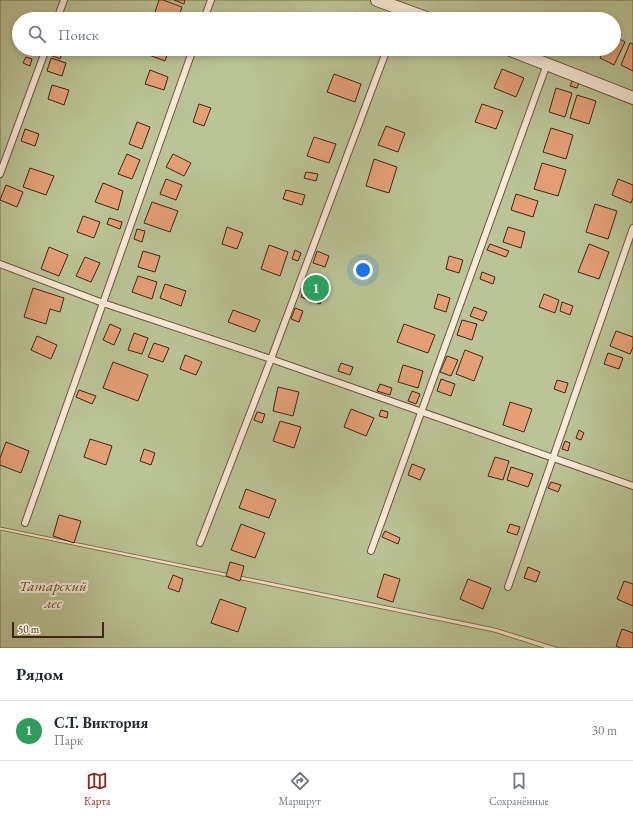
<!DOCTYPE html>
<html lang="ru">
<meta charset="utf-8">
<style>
:root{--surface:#fff;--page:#f6f6f7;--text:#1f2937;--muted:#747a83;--line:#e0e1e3;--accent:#8f2418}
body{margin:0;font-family:"EB Garamond",serif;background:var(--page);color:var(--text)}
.scale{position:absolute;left:12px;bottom:10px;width:92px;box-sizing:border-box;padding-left:4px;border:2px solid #432514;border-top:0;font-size:11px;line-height:14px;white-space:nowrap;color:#432514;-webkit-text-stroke:3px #f9ecd9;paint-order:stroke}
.you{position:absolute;left:363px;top:270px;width:14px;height:14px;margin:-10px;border:3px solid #fff;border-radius:50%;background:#1a73e8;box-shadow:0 0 0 6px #1a73e833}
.badge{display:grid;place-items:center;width:26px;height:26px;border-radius:50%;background:var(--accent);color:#fff;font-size:13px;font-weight:700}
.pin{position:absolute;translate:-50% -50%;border:2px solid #fff;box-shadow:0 1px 4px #0006}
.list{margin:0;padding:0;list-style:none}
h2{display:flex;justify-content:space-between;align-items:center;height:52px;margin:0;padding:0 16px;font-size:17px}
h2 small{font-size:13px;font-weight:400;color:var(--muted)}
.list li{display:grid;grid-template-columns:26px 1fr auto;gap:12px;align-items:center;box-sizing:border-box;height:60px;padding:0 16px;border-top:1px solid var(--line)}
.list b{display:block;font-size:15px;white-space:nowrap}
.list p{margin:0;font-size:13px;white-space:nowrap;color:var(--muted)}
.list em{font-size:13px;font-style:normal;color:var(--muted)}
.icon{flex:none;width:22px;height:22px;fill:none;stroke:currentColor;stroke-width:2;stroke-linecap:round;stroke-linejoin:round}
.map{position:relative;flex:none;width:633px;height:648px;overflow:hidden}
.search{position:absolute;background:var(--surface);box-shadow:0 2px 6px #0003;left:12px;right:12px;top:12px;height:44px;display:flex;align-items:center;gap:10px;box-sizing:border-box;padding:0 14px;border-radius:22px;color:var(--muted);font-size:15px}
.sheet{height:112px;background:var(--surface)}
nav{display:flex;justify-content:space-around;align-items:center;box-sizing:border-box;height:56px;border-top:1px solid var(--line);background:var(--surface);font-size:11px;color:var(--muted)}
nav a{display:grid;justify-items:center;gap:2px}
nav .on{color:var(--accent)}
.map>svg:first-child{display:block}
.green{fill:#bac496;stroke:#7e7455;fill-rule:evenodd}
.building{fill:#e49f75;stroke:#432514}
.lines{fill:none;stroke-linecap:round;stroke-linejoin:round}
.service-casing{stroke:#705440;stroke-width:8}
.minor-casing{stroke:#705440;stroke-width:14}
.service{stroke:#f9ecd9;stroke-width:6}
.minor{stroke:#f9ecd9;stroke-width:12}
.labels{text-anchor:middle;stroke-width:4;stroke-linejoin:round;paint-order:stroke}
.park-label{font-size:15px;font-style:italic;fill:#614d34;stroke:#f9ecd9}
</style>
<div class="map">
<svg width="633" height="648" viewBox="0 0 633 648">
<rect width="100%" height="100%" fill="#f6e2c5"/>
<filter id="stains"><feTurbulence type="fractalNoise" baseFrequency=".005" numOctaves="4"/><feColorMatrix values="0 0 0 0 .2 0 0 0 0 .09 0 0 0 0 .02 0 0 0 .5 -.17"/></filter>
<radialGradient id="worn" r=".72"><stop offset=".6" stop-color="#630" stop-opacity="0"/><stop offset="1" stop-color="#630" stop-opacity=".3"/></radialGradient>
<g class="green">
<path d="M0,0H633V648H559L495,628L0,527ZM19,19H614V49H19Z"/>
<polygon points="0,530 494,632 544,648 0,648"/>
</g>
<g class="building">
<polygon points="159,0 163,0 182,7 178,19 155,12"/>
<polygon points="174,0 185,0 184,4"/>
<polygon points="356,12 374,19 353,19"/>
<polygon points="614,36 625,42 614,65 600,58 604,49 614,49"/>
<polygon points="630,43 633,44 633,71 621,65"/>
<polygon points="52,49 59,49 63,51 60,59 50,55"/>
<polygon points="151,49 169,49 165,61 149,55"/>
<polygon points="212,49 231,49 229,55"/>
<polygon points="26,57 32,59 30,66 23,63"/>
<polygon points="51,58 66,63 62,76 47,71"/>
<polygon points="502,69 524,78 516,97 494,88"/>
<polygon points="150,70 168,77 164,90 145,84"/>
<polygon points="334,74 361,84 355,102 327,92"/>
<polygon points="572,81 579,83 577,88 570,86"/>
<polygon points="52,85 69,90 64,105 48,99"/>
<polygon points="556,88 572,93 565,117 549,112"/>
<polygon points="577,95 596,101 589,124 570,118"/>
<polygon points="199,104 211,108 204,126 193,122"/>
<polygon points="482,104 503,111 496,129 475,122"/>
<polygon points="137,122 150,127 142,149 129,144"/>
<polygon points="386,126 405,133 398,152 378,145"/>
<polygon points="551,128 573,135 566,159 543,152"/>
<polygon points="25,129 39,134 35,146 21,141"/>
<polygon points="314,137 336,144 329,163 307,156"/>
<polygon points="127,154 140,160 132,179 118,174"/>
<polygon points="173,154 191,163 184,176 166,167"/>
<polygon points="374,159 397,167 389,193 366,186"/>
<polygon points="542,163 566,170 558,196 534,189"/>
<polygon points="30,168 54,176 46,195 23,187"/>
<polygon points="306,172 318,174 316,181 304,178"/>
<polygon points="166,179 182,185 176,200 160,194"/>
<polygon points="618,179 633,185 633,198 631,203 612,195"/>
<polygon points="103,183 123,191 118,210 95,202"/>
<polygon points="6,185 23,192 17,207 0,200"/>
<polygon points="286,190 305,195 302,205 283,199"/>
<polygon points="516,194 538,201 533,217 511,210"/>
<polygon points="152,202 178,211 170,232 144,223"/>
<polygon points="595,204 617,211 608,239 586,232"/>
<polygon points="83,216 100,222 94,238 77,232"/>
<polygon points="109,218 122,222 120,229 107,224"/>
<polygon points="227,227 243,233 237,249 222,244"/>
<polygon points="508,227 525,232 521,248 503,242"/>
<polygon points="137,229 145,231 142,242 134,239"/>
<polygon points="490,244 509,251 506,257 487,250"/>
<polygon points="589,244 609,252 599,279 578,272"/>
<polygon points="269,245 288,252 280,276 261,269"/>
<polygon points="49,247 68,255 59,276 41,269"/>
<polygon points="295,250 301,253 298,261 292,259"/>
<polygon points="143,251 160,256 155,272 138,267"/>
<polygon points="317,251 329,256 325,267 313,263"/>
<polygon points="449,256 463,260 459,273 446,269"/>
<polygon points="85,257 100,263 91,282 76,276"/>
<polygon points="482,272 495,277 493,284 480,279"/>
<polygon points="138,276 157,282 152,299 132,292"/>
<polygon points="165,284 186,291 181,306 160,298"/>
<polygon points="305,287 324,295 320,304 301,297"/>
<polygon points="33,288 64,298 60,312 50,309 46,324 24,317"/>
<polygon points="438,294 450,298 446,312 434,308"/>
<polygon points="544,294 559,300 555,313 539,307"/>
<polygon points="562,302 573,306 570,315 560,311"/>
<polygon points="474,307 487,312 483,321 470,316"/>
<polygon points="295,308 303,311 299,322 291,319"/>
<polygon points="233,310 260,320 255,332 228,322"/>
<polygon points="462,320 477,324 472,340 457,335"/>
<polygon points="110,324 121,329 114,345 103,340"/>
<polygon points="404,324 435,335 428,353 397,342"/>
<polygon points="616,331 633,337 633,347 630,354 610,346"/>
<polygon points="134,333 148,338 142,354 128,350"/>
<polygon points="37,336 57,345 51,359 31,350"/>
<polygon points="154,343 169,348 163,362 148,357"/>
<polygon points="465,350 483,357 474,381 456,374"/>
<polygon points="608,353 623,358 619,369 604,364"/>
<polygon points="185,355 202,362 196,375 180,369"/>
<polygon points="447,356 458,360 451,376 440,372"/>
<polygon points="113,362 148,375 138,401 103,388"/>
<polygon points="341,363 353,367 350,375 338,371"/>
<polygon points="403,365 423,371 418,388 398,382"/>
<polygon points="441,379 455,384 451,396 437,391"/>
<polygon points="557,380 568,383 565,393 554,389"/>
<polygon points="380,384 392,388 390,395 377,391"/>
<polygon points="278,387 299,392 293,416 273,411"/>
<polygon points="79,390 96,396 92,404 76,397"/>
<polygon points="412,391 420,394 416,404 408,401"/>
<polygon points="510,402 532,409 524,432 503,425"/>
<polygon points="351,409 374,418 366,436 344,427"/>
<polygon points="381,410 388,412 387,418 379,416"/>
<polygon points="257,412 265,414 262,423 254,420"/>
<polygon points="280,421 301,427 294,448 273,441"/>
<polygon points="579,430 584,433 581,440 576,438"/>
<polygon points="90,439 112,446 106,465 84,457"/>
<polygon points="565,441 570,443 568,451 562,449"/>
<polygon points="6,442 29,451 21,473 0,465 0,458"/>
<polygon points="144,449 155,453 151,465 140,461"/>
<polygon points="495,457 509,461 503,480 488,476"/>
<polygon points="412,464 425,469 420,480 408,475"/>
<polygon points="511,467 533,474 528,487 507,480"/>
<polygon points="551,482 561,485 558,492 548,488"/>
<polygon points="246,489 276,500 269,518 239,508"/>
<polygon points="59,515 81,521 74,543 53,536"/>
<polygon points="241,524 265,533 255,558 231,550"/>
<polygon points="510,524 520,527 517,535 507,532"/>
<polygon points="385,531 400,538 398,544 382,537"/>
<polygon points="230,562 244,566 240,581 226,576"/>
<polygon points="528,567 540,572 536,582 524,578"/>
<polygon points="384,574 400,579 393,602 377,597"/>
<polygon points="173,575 183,579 179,592 168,588"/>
<polygon points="468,579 491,588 483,609 460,599"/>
<polygon points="624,581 633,584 633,606 617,599"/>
<polygon points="220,599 246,608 238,632 211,623"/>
<polygon points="622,629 633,633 633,648 621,648 616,646"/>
</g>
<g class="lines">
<g class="service-casing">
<g id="service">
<polyline points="57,19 64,0"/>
<polyline points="204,19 211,0"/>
<polyline points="398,19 402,9"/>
<polyline points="0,174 46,49"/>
<polyline points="0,264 103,303 271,359 633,486"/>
<polyline points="25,523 193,49"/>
<polyline points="200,543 271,359 387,49"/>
<polyline points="371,551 547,64"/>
<polyline points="508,587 633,228"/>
</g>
</g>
<g class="minor-casing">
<g id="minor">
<polyline points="377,0 429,19"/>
<polyline points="508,49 633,98"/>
</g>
</g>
<use href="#service" class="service"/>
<use href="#minor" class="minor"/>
</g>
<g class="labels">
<g class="park-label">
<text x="53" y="591">Татарский<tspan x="53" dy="17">лес</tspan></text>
</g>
</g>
<rect width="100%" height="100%" filter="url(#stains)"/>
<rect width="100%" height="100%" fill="url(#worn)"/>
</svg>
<div class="scale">50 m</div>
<div class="you"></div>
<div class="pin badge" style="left:316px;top:288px;background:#2e9e5b">1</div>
<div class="search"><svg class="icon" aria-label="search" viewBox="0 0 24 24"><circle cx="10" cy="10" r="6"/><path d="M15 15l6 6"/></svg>Поиск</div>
</div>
<section class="sheet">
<h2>Рядом<small></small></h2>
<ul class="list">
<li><span class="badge" style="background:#2e9e5b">1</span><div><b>С.Т. Виктория</b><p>Парк</p></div><em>30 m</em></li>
</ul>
</section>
<nav>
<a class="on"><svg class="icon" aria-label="map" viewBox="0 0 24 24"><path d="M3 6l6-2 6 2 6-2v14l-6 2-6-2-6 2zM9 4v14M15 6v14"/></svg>Карта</a>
<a><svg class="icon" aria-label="directions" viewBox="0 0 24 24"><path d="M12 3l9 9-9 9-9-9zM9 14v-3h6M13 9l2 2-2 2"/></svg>Маршрут</a>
<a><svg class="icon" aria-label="saved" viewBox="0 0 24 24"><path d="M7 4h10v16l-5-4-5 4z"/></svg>Сохранённые</a>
</nav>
